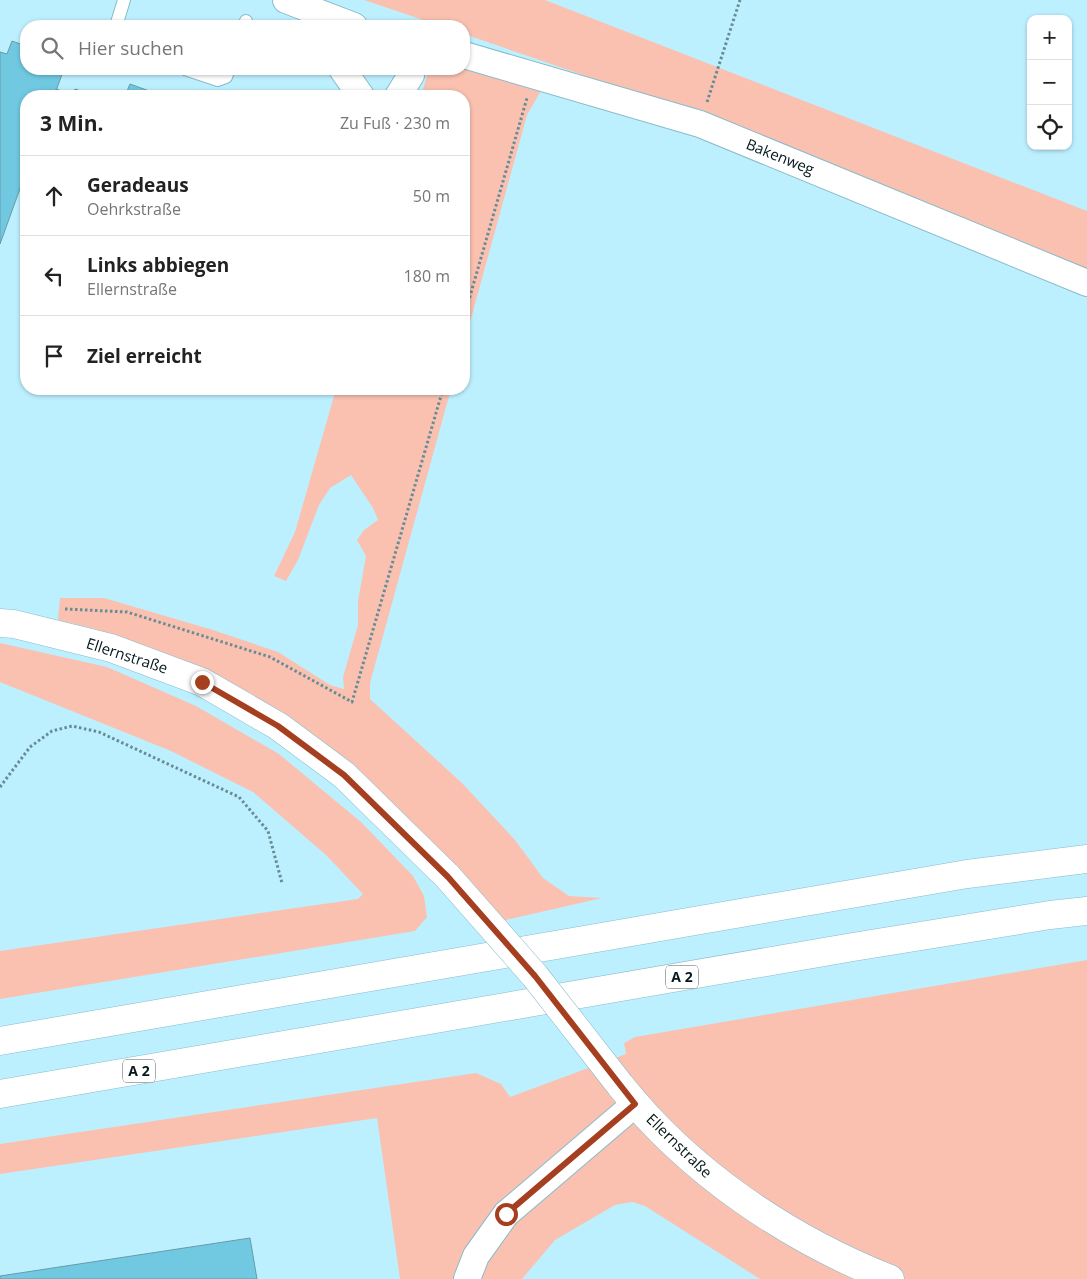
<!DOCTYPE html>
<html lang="de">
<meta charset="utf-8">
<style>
:root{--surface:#fff;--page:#f2f2f2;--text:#222;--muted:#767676;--line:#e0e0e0}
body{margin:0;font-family:"Open Sans",sans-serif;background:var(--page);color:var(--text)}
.controls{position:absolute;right:15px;top:15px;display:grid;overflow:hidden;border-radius:10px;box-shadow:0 1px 4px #0004}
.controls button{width:45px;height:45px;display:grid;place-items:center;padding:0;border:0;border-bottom:1px solid var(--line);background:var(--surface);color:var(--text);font:25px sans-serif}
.stop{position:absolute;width:15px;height:15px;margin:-11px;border:4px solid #a63f1f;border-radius:50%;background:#fff}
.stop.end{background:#a63f1f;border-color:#fff;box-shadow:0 1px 5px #0008}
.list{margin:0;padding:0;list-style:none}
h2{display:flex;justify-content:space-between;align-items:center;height:65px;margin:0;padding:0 20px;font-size:21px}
h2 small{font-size:16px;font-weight:400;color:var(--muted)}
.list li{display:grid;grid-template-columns:32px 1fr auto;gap:15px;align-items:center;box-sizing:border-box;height:80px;padding:0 20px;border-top:1px solid var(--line)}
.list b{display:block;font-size:19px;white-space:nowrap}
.list p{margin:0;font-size:16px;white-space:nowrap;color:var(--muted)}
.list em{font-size:16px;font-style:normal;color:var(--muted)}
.icon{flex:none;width:28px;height:28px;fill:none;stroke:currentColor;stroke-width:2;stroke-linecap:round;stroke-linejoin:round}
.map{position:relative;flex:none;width:1087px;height:1279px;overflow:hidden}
.search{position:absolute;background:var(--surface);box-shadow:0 1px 4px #0004;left:20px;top:20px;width:450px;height:55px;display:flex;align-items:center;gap:12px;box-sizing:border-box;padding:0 18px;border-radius:20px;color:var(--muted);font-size:19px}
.panel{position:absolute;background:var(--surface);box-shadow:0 1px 4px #0004;left:20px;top:90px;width:450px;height:305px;border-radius:20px}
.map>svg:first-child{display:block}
.green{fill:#fac1b0}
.building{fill:#70c9e1;stroke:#699aa7}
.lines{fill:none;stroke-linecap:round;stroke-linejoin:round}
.service-casing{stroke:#89bbc9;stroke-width:14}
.minor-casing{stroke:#89bbc9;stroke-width:28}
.tertiary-casing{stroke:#89bbc9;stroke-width:29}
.motorway-casing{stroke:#89bbc9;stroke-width:29}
.path{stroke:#688c96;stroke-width:3;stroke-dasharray:2.5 2.5;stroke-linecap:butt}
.service{stroke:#fff;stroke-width:12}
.minor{stroke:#fff;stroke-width:26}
.tertiary{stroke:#fff;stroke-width:28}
.motorway{stroke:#fff;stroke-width:28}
.tertiary-bridge-casing{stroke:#89bbc9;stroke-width:29;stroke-linecap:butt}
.tertiary-bridge{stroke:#fff;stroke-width:28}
.route{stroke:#a63f1f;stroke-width:6}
.labels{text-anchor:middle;stroke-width:4;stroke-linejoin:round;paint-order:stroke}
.shield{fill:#fff;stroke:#4f5d60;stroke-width:1}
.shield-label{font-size:14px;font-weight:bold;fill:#04171c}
.street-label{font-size:15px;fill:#04171c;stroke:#fff}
</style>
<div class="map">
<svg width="1087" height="1279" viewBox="0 0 1087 1279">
<rect width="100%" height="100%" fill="#bdf0ff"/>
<g class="green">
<polygon points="364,0 545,0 1087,211 1087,269 714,120 464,34 464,26 441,26"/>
<polygon points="464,62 543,87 527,115 464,344 464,96 421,96 429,69 464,69"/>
<polygon points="336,389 451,389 370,683 370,699 462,783 515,840 543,878 569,896 602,898 501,921 403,813 363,775 203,670 152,648 95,629 58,620 60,598 104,598 213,630 278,652 330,685 344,689 343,677 358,625 358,601 366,556 357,540 364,530 378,520 373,508 351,475 330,488 319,505 298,560 286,581 274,576 295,532"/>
<polygon points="0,643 107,667 196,706 279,754 361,822 413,876 424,896 427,917 415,931 0,999 0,951 358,899 363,894 326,855 253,792 171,751 0,682"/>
<polygon points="1087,960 1087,1279 760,1279 645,1206 632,1202 615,1205 555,1240 522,1279 400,1279 377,1118 0,1174 0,1144 476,1073 501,1084 510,1097 626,1054 624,1043 635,1037"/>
</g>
<g class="building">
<polygon points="12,41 26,46 26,69 64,69 54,96 26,96 26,172 0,244 0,52 7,54"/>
<polygon points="130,84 163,96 125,96"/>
<polygon points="56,89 73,95 76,96 54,96"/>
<polygon points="75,89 95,96 73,95"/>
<polygon points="81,92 92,96 80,96"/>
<polygon points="250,1238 257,1279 0,1279 0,1276"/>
</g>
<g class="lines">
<g class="service-casing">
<g id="service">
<polyline points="116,26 124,0"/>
<polyline points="244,26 246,21"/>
<polyline points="185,69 218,80 226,77 229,69"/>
</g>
</g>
<g class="minor-casing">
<g id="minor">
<polyline points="286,0 354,26"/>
<polyline points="464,55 700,124 1087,283"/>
<polyline points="342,69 361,96"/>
<polyline points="398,96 411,75 409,69"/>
<polyline points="467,1279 476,1256 506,1214 635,1104"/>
</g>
</g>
<g class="tertiary-casing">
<g id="tertiary">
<polyline points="0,623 14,624 111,648 202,682 278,726 344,775 448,877"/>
<path d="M620,1085C689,1172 787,1238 890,1279"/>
</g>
</g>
<g class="motorway-casing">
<g id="motorway">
<polyline points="0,1041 967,874 1087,859"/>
<polyline points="0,1094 853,947 1050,915 1087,911"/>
</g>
</g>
<g class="path">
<polyline points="707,102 740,0"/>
<polyline points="464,317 527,98"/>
<polyline points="65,609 127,612 270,657 352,702 443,389"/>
<polyline points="0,787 30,747 52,731 72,726 99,732 239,797 268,831 282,883"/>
</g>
<use href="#service" class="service"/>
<use href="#minor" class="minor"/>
<use href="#tertiary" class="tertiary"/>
<use href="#motorway" class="motorway"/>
<g class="tertiary-bridge-casing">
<polyline id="tertiary-bridge" points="448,877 535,976 620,1085"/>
</g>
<use href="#tertiary-bridge" class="tertiary-bridge"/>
</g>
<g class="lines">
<polyline class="route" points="202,682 278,726 344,775 448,877 535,976 635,1104 506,1214"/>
</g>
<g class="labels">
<g class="shield">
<rect x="666" y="965.5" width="32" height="23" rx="4"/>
<rect x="123" y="1059.5" width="32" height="23" rx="4"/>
</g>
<g class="shield-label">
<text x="682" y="982">A 2</text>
<text x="139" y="1076">A 2</text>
</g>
<g class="street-label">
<text transform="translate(780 157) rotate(22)" y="5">Bakenweg</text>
<text transform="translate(127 656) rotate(18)" y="5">Ellernstraße</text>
<text transform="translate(679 1146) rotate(44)" y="5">Ellernstraße</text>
</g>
</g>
</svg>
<div class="controls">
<button>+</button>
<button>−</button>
<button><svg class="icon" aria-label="locate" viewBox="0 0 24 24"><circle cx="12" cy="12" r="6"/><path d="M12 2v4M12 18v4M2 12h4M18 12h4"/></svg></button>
</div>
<div class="stop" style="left:506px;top:1214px"></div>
<div class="stop end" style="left:202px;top:682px"></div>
<div class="search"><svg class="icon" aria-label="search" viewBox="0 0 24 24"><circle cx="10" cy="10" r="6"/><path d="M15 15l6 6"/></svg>Hier suchen</div>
<section class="panel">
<h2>3 Min.<small>Zu Fuß · 230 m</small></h2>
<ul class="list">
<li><svg class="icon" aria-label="ahead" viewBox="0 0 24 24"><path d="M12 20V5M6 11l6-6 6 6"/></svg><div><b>Geradeaus</b><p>Oehrkstraße</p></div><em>50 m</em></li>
<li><svg class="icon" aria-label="left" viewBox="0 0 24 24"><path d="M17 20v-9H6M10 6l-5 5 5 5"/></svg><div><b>Links abbiegen</b><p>Ellernstraße</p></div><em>180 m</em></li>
<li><svg class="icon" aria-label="arrive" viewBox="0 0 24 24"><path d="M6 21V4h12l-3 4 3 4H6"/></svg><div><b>Ziel erreicht</b></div></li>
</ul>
</section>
</div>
